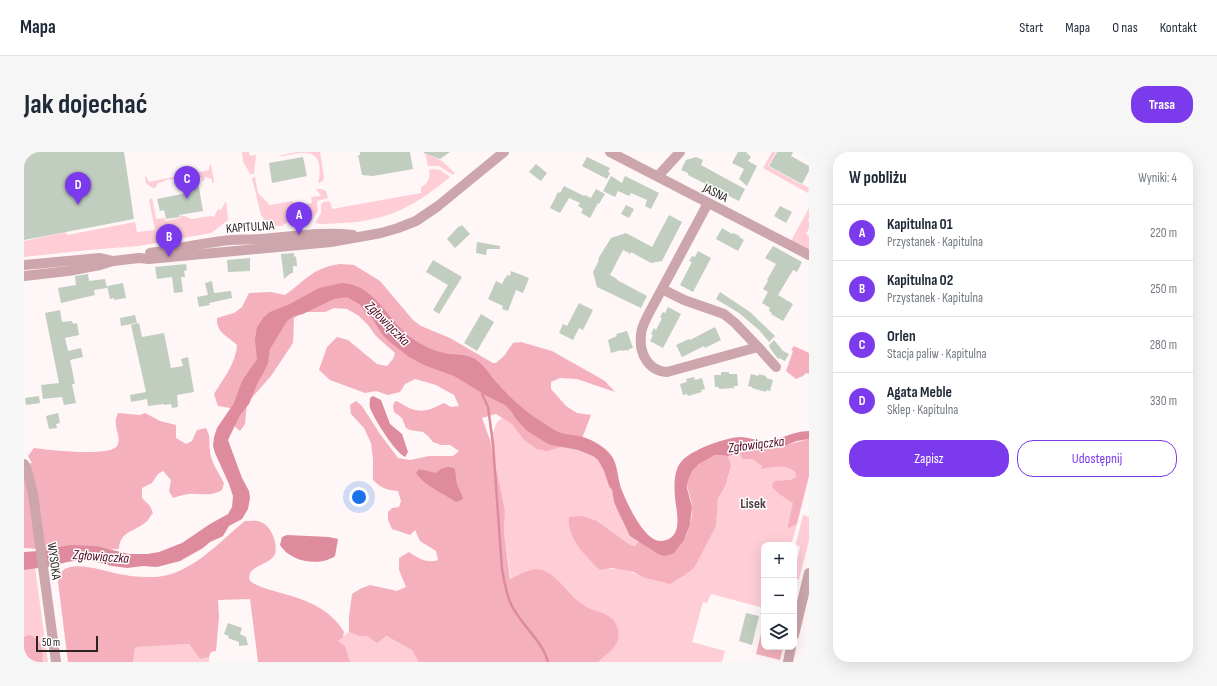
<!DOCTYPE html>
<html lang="pl">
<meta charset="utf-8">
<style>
:root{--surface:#fff;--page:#f6f6f7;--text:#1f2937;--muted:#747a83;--line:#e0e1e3;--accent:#7c3aed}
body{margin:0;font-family:"Sofia Sans Condensed",sans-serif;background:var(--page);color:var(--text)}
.controls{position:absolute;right:12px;bottom:12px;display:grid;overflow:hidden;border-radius:8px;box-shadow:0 4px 16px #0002}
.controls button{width:36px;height:36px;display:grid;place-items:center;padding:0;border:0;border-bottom:1px solid var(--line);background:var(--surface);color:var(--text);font:20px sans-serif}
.scale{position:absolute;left:12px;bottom:10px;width:62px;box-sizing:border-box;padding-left:4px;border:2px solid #2b2325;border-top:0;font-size:11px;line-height:14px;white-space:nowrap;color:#2b2325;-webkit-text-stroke:3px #fff;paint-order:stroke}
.you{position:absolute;left:335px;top:345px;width:14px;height:14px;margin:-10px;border:3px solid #fff;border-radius:50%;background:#1a73e8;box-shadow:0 0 0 6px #1a73e833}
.badge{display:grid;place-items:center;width:26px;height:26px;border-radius:50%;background:var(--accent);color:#fff;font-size:13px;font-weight:700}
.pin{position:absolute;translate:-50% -33px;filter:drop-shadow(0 1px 2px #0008)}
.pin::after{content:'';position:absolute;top:21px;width:14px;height:12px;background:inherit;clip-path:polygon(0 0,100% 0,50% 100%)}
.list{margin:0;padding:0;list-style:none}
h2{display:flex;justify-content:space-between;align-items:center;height:52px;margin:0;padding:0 16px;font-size:17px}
h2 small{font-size:13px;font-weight:400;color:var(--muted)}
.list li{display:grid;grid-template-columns:26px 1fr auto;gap:12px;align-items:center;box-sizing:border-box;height:56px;padding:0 16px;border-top:1px solid var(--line)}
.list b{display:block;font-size:15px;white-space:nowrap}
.list p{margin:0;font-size:13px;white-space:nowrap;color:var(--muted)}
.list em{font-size:13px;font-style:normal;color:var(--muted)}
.actions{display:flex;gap:8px;padding:12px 16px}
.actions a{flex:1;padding:9px 0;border:1px solid var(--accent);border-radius:16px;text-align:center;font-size:14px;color:var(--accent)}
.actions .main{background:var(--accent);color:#fff}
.icon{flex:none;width:22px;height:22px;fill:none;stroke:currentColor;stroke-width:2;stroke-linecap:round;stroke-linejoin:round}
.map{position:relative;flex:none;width:785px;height:510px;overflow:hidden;border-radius:16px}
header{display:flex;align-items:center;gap:24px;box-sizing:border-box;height:56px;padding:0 20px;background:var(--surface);border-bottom:1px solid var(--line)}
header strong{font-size:19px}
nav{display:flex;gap:22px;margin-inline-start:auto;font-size:14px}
.intro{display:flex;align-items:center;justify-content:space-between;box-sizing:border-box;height:96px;padding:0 24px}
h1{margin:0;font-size:28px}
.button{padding:10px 18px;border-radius:16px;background:var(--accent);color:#fff;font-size:14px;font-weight:700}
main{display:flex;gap:24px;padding:0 24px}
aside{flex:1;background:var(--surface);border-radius:16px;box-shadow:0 4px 16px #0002}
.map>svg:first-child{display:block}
.green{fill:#fecdd6}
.forest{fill:#f5b0bd}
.water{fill:#de8b9d}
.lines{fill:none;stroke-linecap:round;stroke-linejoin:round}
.stream{stroke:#de8b9d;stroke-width:2.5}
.building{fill:#c1cdbf}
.minor{stroke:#cca6ac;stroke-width:10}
.labels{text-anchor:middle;stroke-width:3;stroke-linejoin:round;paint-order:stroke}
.street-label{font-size:13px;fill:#2b2325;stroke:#fff}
.water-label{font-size:14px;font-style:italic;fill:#510622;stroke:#fff}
.neighbourhood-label{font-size:14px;font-weight:bold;fill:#524245;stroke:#fff}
</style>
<header>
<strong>Mapa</strong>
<nav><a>Start</a><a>Mapa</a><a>O nas</a><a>Kontakt</a></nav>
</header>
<div class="intro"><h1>Jak dojechać</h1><a class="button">Trasa</a></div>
<main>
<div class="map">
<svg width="785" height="510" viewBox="0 0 785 510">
<rect width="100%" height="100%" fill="#fef6f7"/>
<g class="green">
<polygon points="218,0 225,0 226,4 232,3 230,22 226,22 219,9"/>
<path d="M273,0H296L300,25L299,29L294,31C297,21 298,1 282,1C272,0 263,5 254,4Z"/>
<polygon points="401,0 405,0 406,3 418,9 431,21 429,23 415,14 404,14"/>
<polygon points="748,0 752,0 744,14 778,33 778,32 785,36 784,41 739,16"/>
<polygon points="186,12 187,13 190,29 189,31 188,31 188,27 181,25 180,29 178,29 178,26 174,26 172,28 171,24 165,26 164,28 163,26 141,28 141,29 134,31 131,36 127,35 122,31 121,25 122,24 125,30 185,18"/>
<path d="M408,17L416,18L426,25C391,54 364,69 318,71C309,71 299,73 291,71L297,61V53L299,50L305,49L307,52L308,57L397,41V35C405,31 406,26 405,18Z"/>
<polygon points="231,25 234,41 246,53 269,49 270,54 288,51 287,45 297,44 292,37 298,37 302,39 304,46 293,49 294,59 287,69 262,71 258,74 248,74 243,71 237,63 228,26"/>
<polygon points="128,46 132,67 140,66 142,69 156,66 157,63 168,67 187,64 190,65 194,57 197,58 202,49 204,66 203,69 187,81 115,94 64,98 0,105 0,89 42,80 43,83 111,70 113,80 131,78 125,48"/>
<polygon points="785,56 785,66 784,68 785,69 785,76 782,82 785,84 785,99 767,89"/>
<path d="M487,259L532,294L554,298L569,304L574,308L580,319L585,334L588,338L590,350L593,357L610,387L615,389L611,394L605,392L573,369L576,418C591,415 605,417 618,425L692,374C693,367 692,352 695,346C701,329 710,323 704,304L715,300L718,307H728L738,314L737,316C750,315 762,312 772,321V325L766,328L758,344L770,351L763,376L773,372L767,393H740V456L687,442L683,451L679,450L668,490L701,499L698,510H574L569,458L557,452L532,426L487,427L480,380L481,358L466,288L473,270Z"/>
<polygon points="779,363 785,365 785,389 775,427 772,428 773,421 772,415 776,395 772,392"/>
<polygon points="11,416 24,510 0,510 0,418"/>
<polygon points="325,480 335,484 361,484 388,498 395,510 326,510 313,489"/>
<polygon points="165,492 176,507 185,505 185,510 109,510 111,496 114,495"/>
</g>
<g class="forest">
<path d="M316,112L330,113L356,129L389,168L397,174L426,186L469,211H472L480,204L489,191L497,190L528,199L581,229L591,240L553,227L536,226L527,230V237L542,254L553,261L567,263L557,289L523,299L513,297L500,288L488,272L472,262L458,266L466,288L481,358L480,380L486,427C497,423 506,415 518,418C535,424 544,442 558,452C567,459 580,459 588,467C593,471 596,481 594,487C592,497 581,503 574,510H395L388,498L362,484L353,491L343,484H335L325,480V465L328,442L336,437L346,433L373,439L382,435L375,418V406L385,400C394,406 403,412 414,408L412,399L396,389L391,378L386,383L368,377L364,368V360L368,356L375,355L377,349L374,339C363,338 357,336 349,328V307L347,291L340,276L327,262L326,253L332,249L338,254L356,282L374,306L386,308L405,304H429L435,299L426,293H417L409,290L404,284L399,280L386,278L382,276L378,266L370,260L369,254L371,249C376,250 379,253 383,255C398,262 406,258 420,251L427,255L435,254L430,243L412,233L391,227L381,232L376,240L364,243L352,239L341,241L306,228L295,218L303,195L313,185L324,188L353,212L363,214L369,207L371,201L352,184L344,173L335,164L323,157L310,156L301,160H280L270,166L269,191L247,224L223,251L221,272L216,279L208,272L206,256L194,254L190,242C199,227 212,211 213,193C204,184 192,181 193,166L210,161L218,155L225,141L247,140L261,143C282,128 288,116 316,112Z"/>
<polygon points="770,194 785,201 785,222 782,221 779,224 772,227 762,219 769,199 767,198"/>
<path d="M94,261L116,263L121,261L136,269L152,273V286L162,292L168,289L173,278L182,276C188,288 184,286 186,298C186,309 195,321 200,331L198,338C187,344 182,342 171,342C163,341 156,344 149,346L145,339L147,328L139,319L134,322L128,331L118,336V346L126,354L129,361C127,363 125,367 123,369C112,380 96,378 95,397L45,399L0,396V312L8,311L4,304L10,296C23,298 86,305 93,294C99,284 87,276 94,261Z"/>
<path d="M785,287V324L773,372L763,377L769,351L758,344L748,335L750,329L766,328L772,325V321C762,312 750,315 737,317L738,314L728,307H718L715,300L736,297H748Z"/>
<path d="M691,303L704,304L707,314L702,332L694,347L692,374L670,416L659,424L646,432L618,425L610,420L588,416L576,418C563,406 542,385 545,365L558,364L573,369L605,392L611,394L615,389L629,399L660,388C665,378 669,366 668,355C668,349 665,343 664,337C660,319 678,309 691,303Z"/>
<path d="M221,369C226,369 232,368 237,370C247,374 254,391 251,402C246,414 221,413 226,429C237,437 251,439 264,443C286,449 309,460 320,480L319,485L314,489L321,494L326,510H234L226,447L194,448L195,465L192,499L187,500L185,505L176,507L165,492L114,495L111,496L109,510H44L34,430C35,424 37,418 43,416C58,410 85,421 101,423C110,425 121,425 131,425C167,423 195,390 221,369Z"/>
<polygon points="738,478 740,478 740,495 759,495 756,508 732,502"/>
<path d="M5,483C19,486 18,499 19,510H0V485Z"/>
</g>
<g class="water">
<path d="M318,131C353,133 364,171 389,187C399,194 412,200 425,202C434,203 442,202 451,207C460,213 466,223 473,231C488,248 502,260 521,272C527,276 534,281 541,282C546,283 550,283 555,284C565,286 579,293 586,302C594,311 593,324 597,336C602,349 620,390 637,389C661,387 652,359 651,345C650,334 650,318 657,310C666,298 703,285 717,285C727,286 737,290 747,289C751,289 755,286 759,285C767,282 777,279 785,279V287L773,289L755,296L722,298L704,304L691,303L675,312L668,319L664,328L663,336L668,355L666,373L660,388L650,401L645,403L640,404L634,402L606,384L593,357L590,350L588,338L585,334L580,319L574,308L569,304L554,298L527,293L521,290L502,278L492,267L487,259L481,253L463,244L430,224L400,213L385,205L367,191L358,182L348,166L335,152L323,145L310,147L279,162L270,164L263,169L246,197L244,211L240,220L234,230L225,252L216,263L204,288L218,326L225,339L226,346L224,357L218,367L205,374L199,384L195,386L186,390L179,396L156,409L133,415L119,414L103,416L88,414L69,409L59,408L43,410L29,414L0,418V400L15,399L46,393L72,394L105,402H123L135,400L158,391L186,372L204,362L208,355L209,344L205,332L191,301L189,294L190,285L193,276L210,251L218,229L233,207L231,188L233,175L239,166L246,160L266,152L295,136Z"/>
<path d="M349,244L357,248L366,272L378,282L384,300L381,305C370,299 351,268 346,256C345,253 346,250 346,246Z"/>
<path d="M424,315L430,316C433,322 431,326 433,332C435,338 438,341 439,347L432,350C419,341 400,334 392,321L395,317L412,321L417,317Z"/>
<path d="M263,383L305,385L314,387L311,404C296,415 266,410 256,393L258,385Z"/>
</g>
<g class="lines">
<path class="stream" d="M460,238L458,242L464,255L469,292L478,417C480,428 482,440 486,450C495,472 518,487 524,510"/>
</g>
<g class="building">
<polygon points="0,0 100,0 110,67 0,88"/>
<polygon points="336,0 386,0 389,17 349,24 338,23 334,3 336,3"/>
<polygon points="400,0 426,0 416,7 400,1"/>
<polygon points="714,0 722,0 727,5 724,9 733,14 723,34 715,27 720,17 708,11"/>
<polygon points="753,0 769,0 767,4 785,14 785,19 778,32 745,14"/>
<polygon points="279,5 283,24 248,31 245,11"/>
<polygon points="563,5 586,16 584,20 586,21 583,27 558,14"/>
<polygon points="672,5 679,8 677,13 721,37 715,49 664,23 664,21 657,18 662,8"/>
<polygon points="512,12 523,21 517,29 505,20"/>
<polygon points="587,24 598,31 601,24 635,41 627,57 621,54 623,48 607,41 605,44 594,39 591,45 579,39"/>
<polygon points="174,30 179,59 155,63 156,65 142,67 140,58 136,59 133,47 163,41 161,33"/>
<polygon points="540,34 560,44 561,43 567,46 572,37 581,42 575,52 574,51 566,66 557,61 559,57 554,54 556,51 545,46 536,61 526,56 534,40 536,41"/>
<polygon points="602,53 610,57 605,66 597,62"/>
<polygon points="756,54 768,60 762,71 750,64"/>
<polygon points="645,63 658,70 638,109 627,111 607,100 607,102 599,98 586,123 593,127 593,128 623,144 617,156 573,135 569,120 575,108 574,107 587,86 602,81 628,95"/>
<polygon points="438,73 446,82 431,96 423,87 435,74 436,75"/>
<polygon points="698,76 708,82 709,81 716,84 715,85 720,88 714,99 692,87"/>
<polygon points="453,90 476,94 476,97 463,97 462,103 452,101"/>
<polygon points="749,94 778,110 773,120 769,118 754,143 769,152 759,169 747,162 748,161 745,159 746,156 738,151 744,140 739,137 744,129 743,128 752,112 741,106"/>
<polygon points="674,99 687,106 669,140 656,133 668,110 665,109 668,104 671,105"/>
<polygon points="270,101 270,105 272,104 273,114 269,114 269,121 267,121 260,127 257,102"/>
<polygon points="226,106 226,119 204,120 203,108"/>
<polygon points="409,108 438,125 415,162 409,158 424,133 402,120"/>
<polygon points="162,112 163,118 160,119 161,125 157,125 159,140 150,141 148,125 133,127 131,115"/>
<polygon points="487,119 505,126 499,141 492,138 484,159 478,157 479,154 464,147 472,129 478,132 481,126 482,126 483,123 486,124"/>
<polygon points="64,122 65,129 81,127 83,136 70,138 71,143 37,151 34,136 52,133 51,124"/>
<polygon points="188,129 190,141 207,139 208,146 185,151 186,153 175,155 173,145 184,143 181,131"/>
<polygon points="99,131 102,146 90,148 90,146 86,147 83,134"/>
<polygon points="696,140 726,160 751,184 745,190 735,178 715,161 692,147"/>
<polygon points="555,151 569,158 559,178 555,176 549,188 535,181 539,172 543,174"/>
<polygon points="644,155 657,162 639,196 626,189 629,183 627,182 630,176 632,178 638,166 636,165 639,160 641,161"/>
<polygon points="36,158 38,170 48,169 49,172 53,171 55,183 41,186 44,199 57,196 59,205 46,208 51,232 48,232 52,251 40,253 38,245 19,247 17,233 35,231 21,161"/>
<polygon points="457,162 470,170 453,199 440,191"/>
<polygon points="111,163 113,171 97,174 96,166"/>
<polygon points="115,171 118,185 140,181 147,216 159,214 157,207 164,205 170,240 153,243 154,255 148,256 147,252 140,253 140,252 124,254 123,247 107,250 106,243 122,240 107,173"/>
<polygon points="691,175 697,188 681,196 680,194 658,205 652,193 665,187 666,188"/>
<polygon points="603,179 609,196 605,197 604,199 602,198 597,199 597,198 587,201 584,188 593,184 592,182"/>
<polygon points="750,188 759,199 765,202 761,209 755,206 754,207 746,196 745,193"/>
<polygon points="697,220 705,220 705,222 713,222 714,234 710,234 710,236 695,237 695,235 691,235 690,223 697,223"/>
<polygon points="727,222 734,224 735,222 738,223 742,224 742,226 749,228 746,239 742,238 742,240 728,236 728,235 724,234"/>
<polygon points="670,225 671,228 678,226 681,237 677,238 678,240 664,244 663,242 659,243 656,232 663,230 662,227"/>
<polygon points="15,244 16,251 2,253 1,246"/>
<polygon points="34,261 36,271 32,272 33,276 25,277 22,264"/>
<polygon points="722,461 735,464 728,493 715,489"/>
<polygon points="204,471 218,476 216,482 222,485 224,493 215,494 215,490 204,486 205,484 200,482"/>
</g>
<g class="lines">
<g class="minor">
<polyline points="586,0 785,103"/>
<polyline points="634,24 656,0"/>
<path d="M126,101C151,97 174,92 198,89C211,87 223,88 235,87C266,85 297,79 329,83"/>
<polyline points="0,113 76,106 89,109"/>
<polyline points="0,124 44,119 76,113 89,109 115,106 125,107 307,90 357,81 374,76 392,69 414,54 480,0"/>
<path d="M638,137L660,148L700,162L711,171L734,195L643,220C624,219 615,201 617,183C617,176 621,169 624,163L684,51"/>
<polyline points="734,195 752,215"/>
<polyline points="0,312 3,318 9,342 32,510"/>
<polyline points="770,483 785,421"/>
<polyline points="764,510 767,495"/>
</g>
</g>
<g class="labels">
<g class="street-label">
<text transform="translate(692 40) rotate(27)" y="5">JASNA</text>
<text transform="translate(226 74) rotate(-4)" y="5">KAPITULNA</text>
<text transform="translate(31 409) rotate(82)" y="5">WYSOKA</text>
</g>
<g class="water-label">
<text transform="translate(364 171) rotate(45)" y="5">Zgłowiączka</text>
<text transform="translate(732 292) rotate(-7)" y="5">Zgłowiączka</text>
<text transform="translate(77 404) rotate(4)" y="5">Zgłowiączka</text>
</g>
<g class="neighbourhood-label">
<text x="729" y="356">Lisek</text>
</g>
</g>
</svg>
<div class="controls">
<button>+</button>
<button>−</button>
<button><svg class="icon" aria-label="layers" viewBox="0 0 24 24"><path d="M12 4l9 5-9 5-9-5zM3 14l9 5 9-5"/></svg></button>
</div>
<div class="scale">50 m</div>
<div class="you"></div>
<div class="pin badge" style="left:275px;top:83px">A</div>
<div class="pin badge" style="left:145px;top:105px">B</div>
<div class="pin badge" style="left:163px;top:47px">C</div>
<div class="pin badge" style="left:54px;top:53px">D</div>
</div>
<aside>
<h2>W pobliżu<small>Wyniki: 4</small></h2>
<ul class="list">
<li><span class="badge">A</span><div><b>Kapitulna 01</b><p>Przystanek · Kapitulna</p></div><em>220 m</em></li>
<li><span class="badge">B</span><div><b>Kapitulna 02</b><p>Przystanek · Kapitulna</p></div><em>250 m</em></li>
<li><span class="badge">C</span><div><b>Orlen</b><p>Stacja paliw · Kapitulna</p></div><em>280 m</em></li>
<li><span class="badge">D</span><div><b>Agata Meble</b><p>Sklep · Kapitulna</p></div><em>330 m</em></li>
</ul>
<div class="actions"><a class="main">Zapisz</a><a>Udostępnij</a></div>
</aside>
</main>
